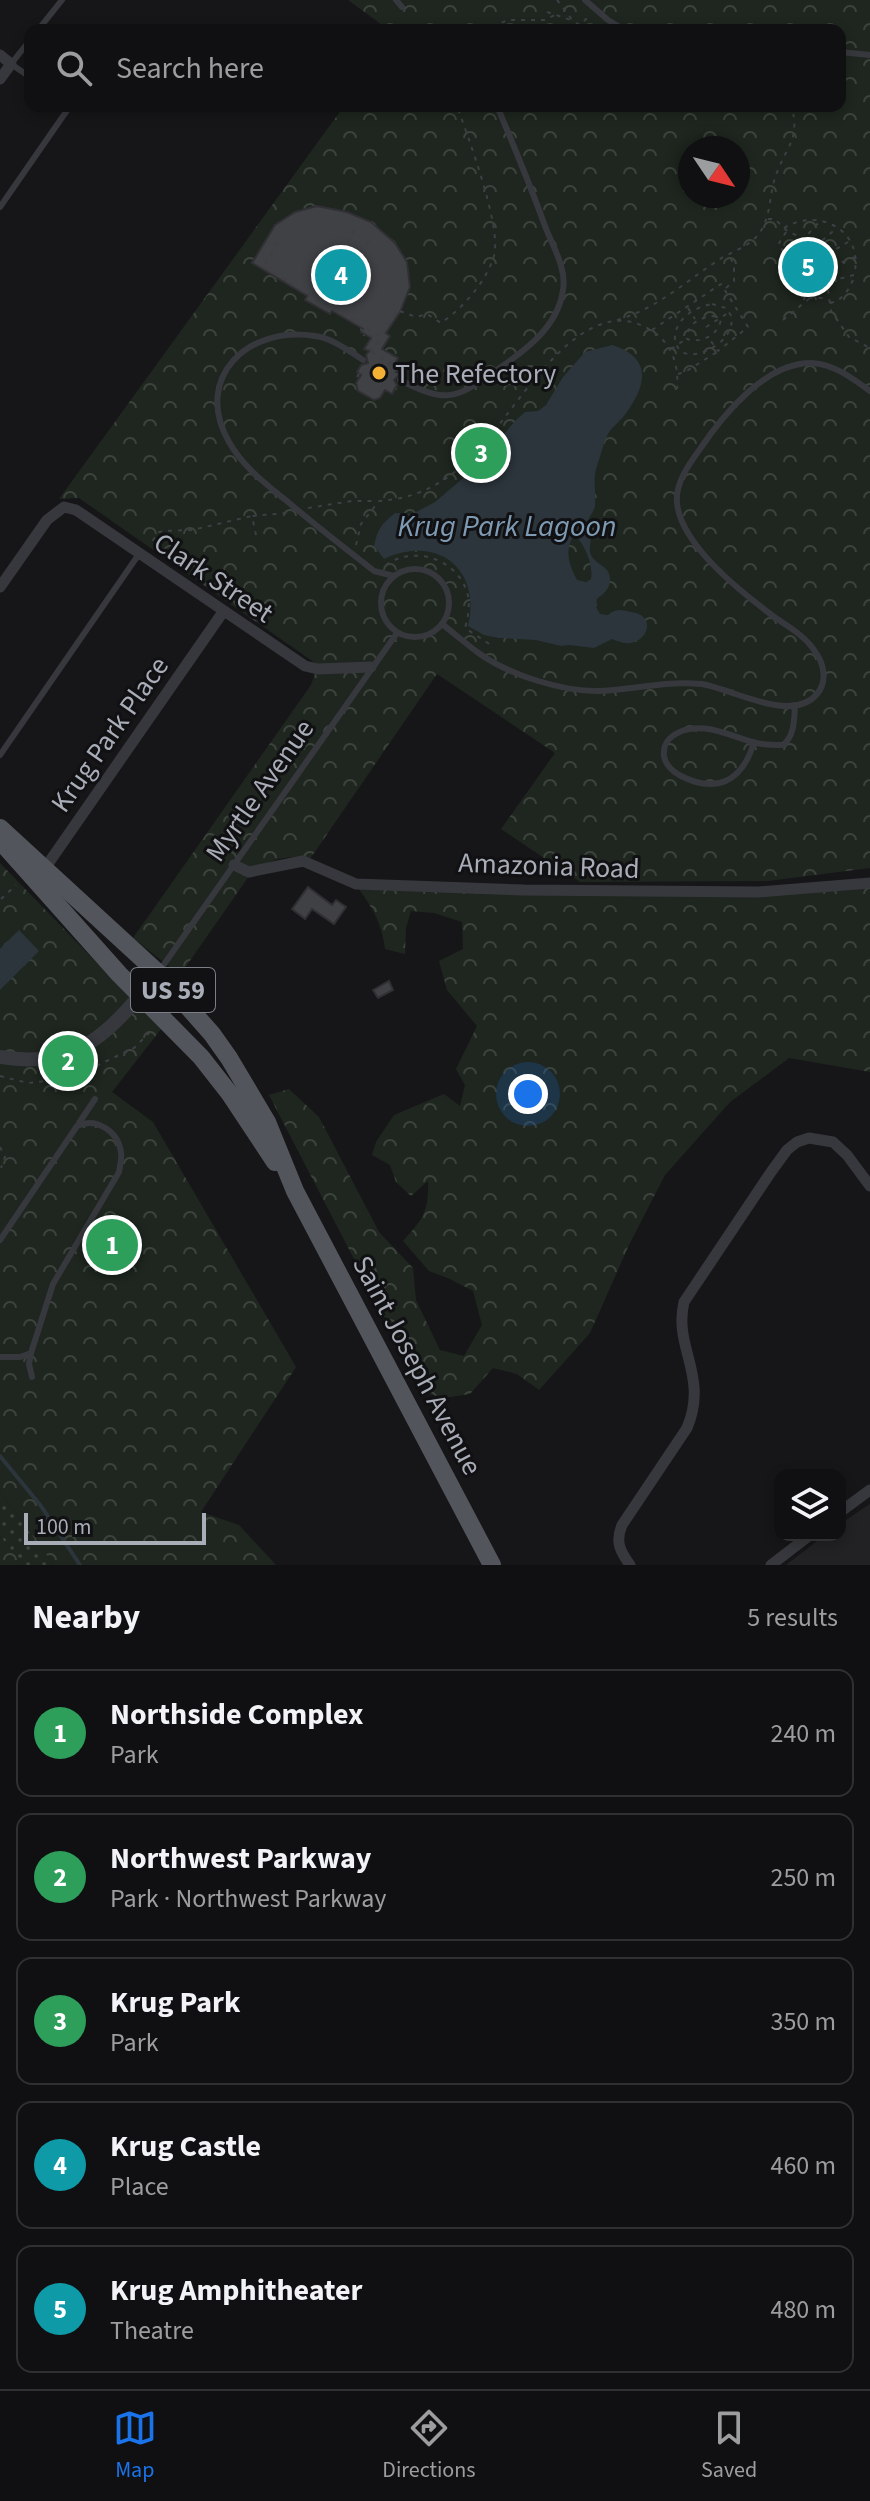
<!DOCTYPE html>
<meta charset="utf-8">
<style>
:root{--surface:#101012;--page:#1e1e20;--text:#f1f3f6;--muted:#9c9d9f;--line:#303032;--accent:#1a73e8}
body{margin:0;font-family:"Source Sans 3",sans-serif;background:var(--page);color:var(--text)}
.controls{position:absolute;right:24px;bottom:24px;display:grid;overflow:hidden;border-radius:16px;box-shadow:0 4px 12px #0003}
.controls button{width:72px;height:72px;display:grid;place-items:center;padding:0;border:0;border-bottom:2px solid var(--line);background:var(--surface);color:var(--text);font:40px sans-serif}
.compass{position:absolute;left:678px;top:136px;width:72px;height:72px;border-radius:50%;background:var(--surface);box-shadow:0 4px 12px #0003;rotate:125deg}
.scale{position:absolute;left:24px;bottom:20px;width:182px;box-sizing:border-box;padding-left:8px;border:4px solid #a8adb8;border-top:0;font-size:22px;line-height:28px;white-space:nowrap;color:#a8adb8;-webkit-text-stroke:6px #111113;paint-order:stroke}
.you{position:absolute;left:528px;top:1094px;width:28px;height:28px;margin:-20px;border:6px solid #fff;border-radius:50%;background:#1a73e8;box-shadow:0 0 0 12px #1a73e833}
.badge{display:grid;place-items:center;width:52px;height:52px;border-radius:50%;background:var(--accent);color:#fff;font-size:26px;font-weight:700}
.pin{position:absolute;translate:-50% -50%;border:4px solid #fff;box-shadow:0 2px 8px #0006}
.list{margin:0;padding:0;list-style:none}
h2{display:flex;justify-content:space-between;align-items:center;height:104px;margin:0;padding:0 32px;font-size:34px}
h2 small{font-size:26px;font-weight:400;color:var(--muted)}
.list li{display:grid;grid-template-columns:52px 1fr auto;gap:24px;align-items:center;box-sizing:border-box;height:128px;margin:0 16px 16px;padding:0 16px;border:2px solid var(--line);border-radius:16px}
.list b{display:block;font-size:30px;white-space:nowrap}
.list p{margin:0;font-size:26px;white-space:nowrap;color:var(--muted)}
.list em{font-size:26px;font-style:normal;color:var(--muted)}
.icon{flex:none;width:44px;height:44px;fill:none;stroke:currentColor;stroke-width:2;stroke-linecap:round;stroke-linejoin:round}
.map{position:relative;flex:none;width:870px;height:1565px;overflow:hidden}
.search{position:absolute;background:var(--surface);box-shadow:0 4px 12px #0003;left:24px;right:24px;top:24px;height:88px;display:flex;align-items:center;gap:20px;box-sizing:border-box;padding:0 28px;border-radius:16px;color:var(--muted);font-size:30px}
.sheet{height:824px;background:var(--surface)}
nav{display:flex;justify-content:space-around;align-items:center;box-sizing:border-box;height:112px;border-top:2px solid var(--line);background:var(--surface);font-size:22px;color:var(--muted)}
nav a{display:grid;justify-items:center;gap:4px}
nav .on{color:var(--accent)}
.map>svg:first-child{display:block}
.built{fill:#222225}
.grass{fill:url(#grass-dots)}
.forest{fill:url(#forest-crowns);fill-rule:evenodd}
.water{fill:#2c353c;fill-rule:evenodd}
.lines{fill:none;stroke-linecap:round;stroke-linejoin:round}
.stream{stroke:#2c353c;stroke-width:4}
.building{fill:#404145;stroke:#303034;stroke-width:2}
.path{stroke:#3d3f44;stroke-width:2;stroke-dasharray:4 6;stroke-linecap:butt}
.service{stroke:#37383d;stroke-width:6}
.minor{stroke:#37383d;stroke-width:11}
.tertiary{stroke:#37383d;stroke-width:14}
.primary{stroke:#53555c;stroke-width:18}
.poi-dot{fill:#f2b134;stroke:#111113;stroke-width:3}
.labels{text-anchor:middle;stroke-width:6;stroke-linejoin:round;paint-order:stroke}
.shield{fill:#111113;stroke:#7b7e86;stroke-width:2}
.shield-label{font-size:26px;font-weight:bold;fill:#a8adb8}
.poi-label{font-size:28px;fill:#a8adb8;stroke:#111113;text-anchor:start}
.street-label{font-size:28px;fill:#a8adb8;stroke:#111113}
.water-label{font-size:30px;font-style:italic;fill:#7f9bb3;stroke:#111113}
</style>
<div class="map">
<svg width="870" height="1565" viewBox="0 0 870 1565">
<defs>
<pattern id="grass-dots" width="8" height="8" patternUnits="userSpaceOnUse" patternTransform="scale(2)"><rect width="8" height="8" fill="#1e261f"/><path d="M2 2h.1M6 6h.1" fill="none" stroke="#3c433d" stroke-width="1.8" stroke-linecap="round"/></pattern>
<pattern id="forest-crowns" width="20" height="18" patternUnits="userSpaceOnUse" patternTransform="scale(2)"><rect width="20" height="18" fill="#1e261f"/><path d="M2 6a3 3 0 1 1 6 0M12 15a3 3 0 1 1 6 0" fill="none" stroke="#3c433d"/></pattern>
</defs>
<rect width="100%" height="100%" fill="#161618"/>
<polygon class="built" points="870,1504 870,1565 786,1565 825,1535 840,1535 840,1524"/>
<polygon class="grass" points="0,1492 54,1565 23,1565 0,1536"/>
<g class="forest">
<path d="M348,0H870V868L768,881L580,882L501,829L555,753L437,674L310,859C286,854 268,859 249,876L180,975L133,938L311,685L318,665L79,498L59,499L344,106H840V30H389ZM690,148H738V196H690Z"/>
<polygon points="0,863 161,1029 112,1092 153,1122 296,1367 201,1512 239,1525 276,1565 54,1565 0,1492"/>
<path d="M870,884V1072L789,1058L730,1102L665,1175L629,1245L590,1333L539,1390L517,1374L493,1368L470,1394L443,1398L423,1392L269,1095L289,1089L319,1117L379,1232L413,1268L416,1300L440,1350L464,1356L482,1325L473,1291L450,1279L429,1271L403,1241C423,1219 429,1212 428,1181L411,1196L396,1182L390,1165L372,1155L376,1142L394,1115L444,1094L460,1106L465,1085L456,1069L477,1026L447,990L439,961L463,949L462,922L434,913L411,911L406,928L405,954L385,949C382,924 373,908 358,888L568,894Z"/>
<polygon points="0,1536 23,1565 0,1565"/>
</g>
<g class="water">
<path d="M612,345C654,358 646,387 624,416C619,422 612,427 608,434C604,441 599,461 596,469C593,481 596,493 595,506C594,512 589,516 588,522C586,530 589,527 590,534C592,540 589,546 590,552C593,565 611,565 610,580C610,589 603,594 597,599L596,607L600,614L608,615C617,608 621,610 631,612C656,615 649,640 630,643C623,644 618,641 612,639L594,648L569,645L561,646L536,640L499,638L484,635L468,626C482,568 436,534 384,559L374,546C377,530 382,523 395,513L412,514L435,502L475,468L515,421L525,412L538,411L546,405L563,377L585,352ZM574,535C584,542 594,566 591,579L586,582L577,580C569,565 564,550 574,535Z"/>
<polygon points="19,930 39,951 0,990 0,949"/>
</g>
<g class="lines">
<polyline class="stream" points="0,1456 41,1506 80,1565"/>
</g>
<g class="building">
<polygon points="317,206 347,212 371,222 395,243 407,262 410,287 400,312 386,333 390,336 382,349 398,358 396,362 400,364 396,372 400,374 394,380 397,385 392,394 385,390 380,398 374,400 358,391 356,383 361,375 357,372 361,365 368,363 366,355 369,351 364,349 371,338 361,332 363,329 332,311 330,314 305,300 307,296 252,263 275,225 295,212"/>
<polygon points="308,887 332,905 336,900 346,907 334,924 312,909 305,919 292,909"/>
<polygon points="389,981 393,990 378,998 373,990"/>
</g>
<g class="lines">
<g class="path">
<polyline points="557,0 573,21 580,25 589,16"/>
<polyline points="547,12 571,20"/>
<polyline points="483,30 508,20 544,20 555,15"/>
<polyline points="768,219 775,219 786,230 803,239 812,248 825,269 831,311 849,337 870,348"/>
<path d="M784,228C820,206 865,232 854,275L807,287L803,278L855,257"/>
<polyline points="786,232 778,245 787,255"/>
<path d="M278,243L263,267L381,337L397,310L416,317L427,314L441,323C463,308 486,282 494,256C502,227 468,137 457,106"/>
<polyline points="342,251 355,229"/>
<polyline points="819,259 848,242"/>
<polyline points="355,261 371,238"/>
<polyline points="795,263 788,256 820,221"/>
<polyline points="802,276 795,263 837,228"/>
<polyline points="807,287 810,298 827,298"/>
<polyline points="726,288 734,281 734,268 730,255"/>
<path d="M312,295L323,281L334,282C343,291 337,298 332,306"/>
<path d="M830,303C843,301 850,288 854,277"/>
<path d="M712,304L726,308L732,317C732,329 727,337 718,344C669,379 655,315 712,304Z"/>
<polyline points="688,308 695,319"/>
<path d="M714,316L721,318C720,334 702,344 687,339C686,324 701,317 714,316Z"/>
<path d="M617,320C656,309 684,283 717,261C733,250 752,247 762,229C772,211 769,189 778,170C789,142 799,140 792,106"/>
<polyline points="783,320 810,298"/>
<polyline points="706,327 728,313"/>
<polyline points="360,329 373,337 367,348 373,350"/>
<polyline points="652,330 721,284 748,327 718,351 708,337"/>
<polyline points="671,349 686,339"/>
<polyline points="372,352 402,370"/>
<polyline points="371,353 380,338"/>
<polyline points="678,374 685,372 717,352"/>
<polyline points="415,376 430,379"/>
<polyline points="357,377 362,369"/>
<polyline points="308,508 352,501 377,501"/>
<polyline points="256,535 252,516 287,513"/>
<path d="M356,545L361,524L379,501C416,498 437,487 466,463C511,424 577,282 652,331C673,344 679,367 677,389"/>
<polyline points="154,548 157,543 153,540 159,532 164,531 192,530 252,516"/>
<path d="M386,565C415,544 460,560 468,596C470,607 468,617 465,628L491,645"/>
<polyline points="1,899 16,885"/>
<polyline points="0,1076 28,1083 54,1080 79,1074 134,1048 152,1030"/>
<polyline points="0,1147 5,1157 1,1168"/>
</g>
<g class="service">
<polyline points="396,0 402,7"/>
<polyline points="585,0 608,20 625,30"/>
<polyline points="38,30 62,0"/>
<polyline points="30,40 11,64 30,77"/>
<polyline points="840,52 870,55"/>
<polyline points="0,207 68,109 66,106"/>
<path d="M363,360C349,351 332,338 315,336C249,325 192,377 229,442C243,467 266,484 288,502C316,526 345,548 374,571L394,576"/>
<path d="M400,380C445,403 454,400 494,372C523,352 558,328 563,290C567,268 552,245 545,226C530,185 514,146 497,106"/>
<circle cx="415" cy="603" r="34"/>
<path d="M442,624C455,634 467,645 480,654C510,675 563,692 600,691C622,690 644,686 666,684C678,683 690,683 702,684C732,689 792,724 817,694C828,681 824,663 814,650C804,635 787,626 773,616C741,592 681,545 677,503C675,483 689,464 700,449C723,415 765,363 811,363C834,364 852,378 870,391"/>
<path d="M754,742C742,783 715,794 679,775C671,770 665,764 664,756C663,746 666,740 674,735C698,719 728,735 752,742C762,745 773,745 783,745C795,735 794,720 795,705"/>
<polyline points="0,755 139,554"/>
<polyline points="160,970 397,633"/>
<polyline points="79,1123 95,1099"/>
<path d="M0,1240L77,1126C96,1117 118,1131 121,1152C122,1158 120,1166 119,1172L53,1284L31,1353L20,1357H0"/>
<polyline points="31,1353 29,1364 32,1377"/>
</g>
<g class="minor">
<polyline points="0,55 11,64 0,79"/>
<polyline points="0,587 47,520 64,507 76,510 305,666 318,669 371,667"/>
<polyline points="234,865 249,872 303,861 356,884 524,890 758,892 870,883"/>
<polyline points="43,871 223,612"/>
<polyline points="840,1512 870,1490"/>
<path d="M630,1565C620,1551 615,1542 622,1525L687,1428C709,1376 673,1347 684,1302L771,1172L787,1150L797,1142L809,1138L833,1142L847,1155L870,1186"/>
<polyline points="771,1565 810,1535"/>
</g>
<path class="tertiary" d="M0,1057C80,1070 112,1030 158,973"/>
<g class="primary">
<polyline points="0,828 158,973 212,1034 229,1058 267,1122 295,1191 492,1565"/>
<polyline points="4,845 119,974 201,1057 230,1094 275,1162"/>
</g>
</g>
<circle class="poi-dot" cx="379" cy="373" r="8"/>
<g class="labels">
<rect class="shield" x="131" y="968" width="84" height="44" rx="6"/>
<g class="shield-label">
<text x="173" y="999">US 59</text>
</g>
<g class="poi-label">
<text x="395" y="383">The Refectory</text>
</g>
<g class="street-label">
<text transform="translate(214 577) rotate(34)" y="10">Clark Street</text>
<text transform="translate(109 734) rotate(-55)" y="10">Krug Park Place</text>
<text transform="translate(259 790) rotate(-55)" y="10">Myrtle Avenue</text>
<text transform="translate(549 865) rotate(2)" y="10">Amazonia Road</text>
<text transform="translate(418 1365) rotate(62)" y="10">Saint Joseph Avenue</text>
</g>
<g class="water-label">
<text x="507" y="536">Krug Park Lagoon</text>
</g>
</g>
</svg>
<div class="controls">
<button><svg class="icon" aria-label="layers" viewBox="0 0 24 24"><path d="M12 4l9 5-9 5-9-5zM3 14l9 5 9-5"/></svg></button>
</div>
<svg class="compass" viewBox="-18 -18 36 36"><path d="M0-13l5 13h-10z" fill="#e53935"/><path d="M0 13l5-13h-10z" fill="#9c9d9f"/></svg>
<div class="scale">100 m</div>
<div class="you"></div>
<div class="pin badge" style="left:112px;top:1245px;background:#2e9e5b">1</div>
<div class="pin badge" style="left:68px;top:1061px;background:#2e9e5b">2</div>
<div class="pin badge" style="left:481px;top:453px;background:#2e9e5b">3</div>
<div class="pin badge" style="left:341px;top:275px;background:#0f9aa8">4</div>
<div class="pin badge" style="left:808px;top:267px;background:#0f9aa8">5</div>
<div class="search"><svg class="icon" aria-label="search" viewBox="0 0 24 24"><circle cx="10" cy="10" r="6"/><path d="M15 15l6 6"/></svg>Search here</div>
</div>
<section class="sheet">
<h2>Nearby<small>5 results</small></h2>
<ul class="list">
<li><span class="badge" style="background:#2e9e5b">1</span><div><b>Northside Complex</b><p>Park</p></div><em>240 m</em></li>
<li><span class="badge" style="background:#2e9e5b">2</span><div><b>Northwest Parkway</b><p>Park · Northwest Parkway</p></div><em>250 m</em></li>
<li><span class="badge" style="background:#2e9e5b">3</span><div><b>Krug Park</b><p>Park</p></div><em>350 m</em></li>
<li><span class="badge" style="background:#0f9aa8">4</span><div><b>Krug Castle</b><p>Place</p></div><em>460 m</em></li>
<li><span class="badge" style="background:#0f9aa8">5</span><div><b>Krug Amphitheater</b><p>Theatre</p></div><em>480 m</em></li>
</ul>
</section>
<nav>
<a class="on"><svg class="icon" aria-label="map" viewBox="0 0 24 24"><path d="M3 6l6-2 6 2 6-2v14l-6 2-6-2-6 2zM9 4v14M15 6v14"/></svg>Map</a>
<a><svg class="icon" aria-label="directions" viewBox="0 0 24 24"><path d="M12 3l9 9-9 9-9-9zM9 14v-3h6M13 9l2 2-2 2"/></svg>Directions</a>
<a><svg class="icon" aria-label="saved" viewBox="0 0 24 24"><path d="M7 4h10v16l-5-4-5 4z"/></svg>Saved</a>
</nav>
